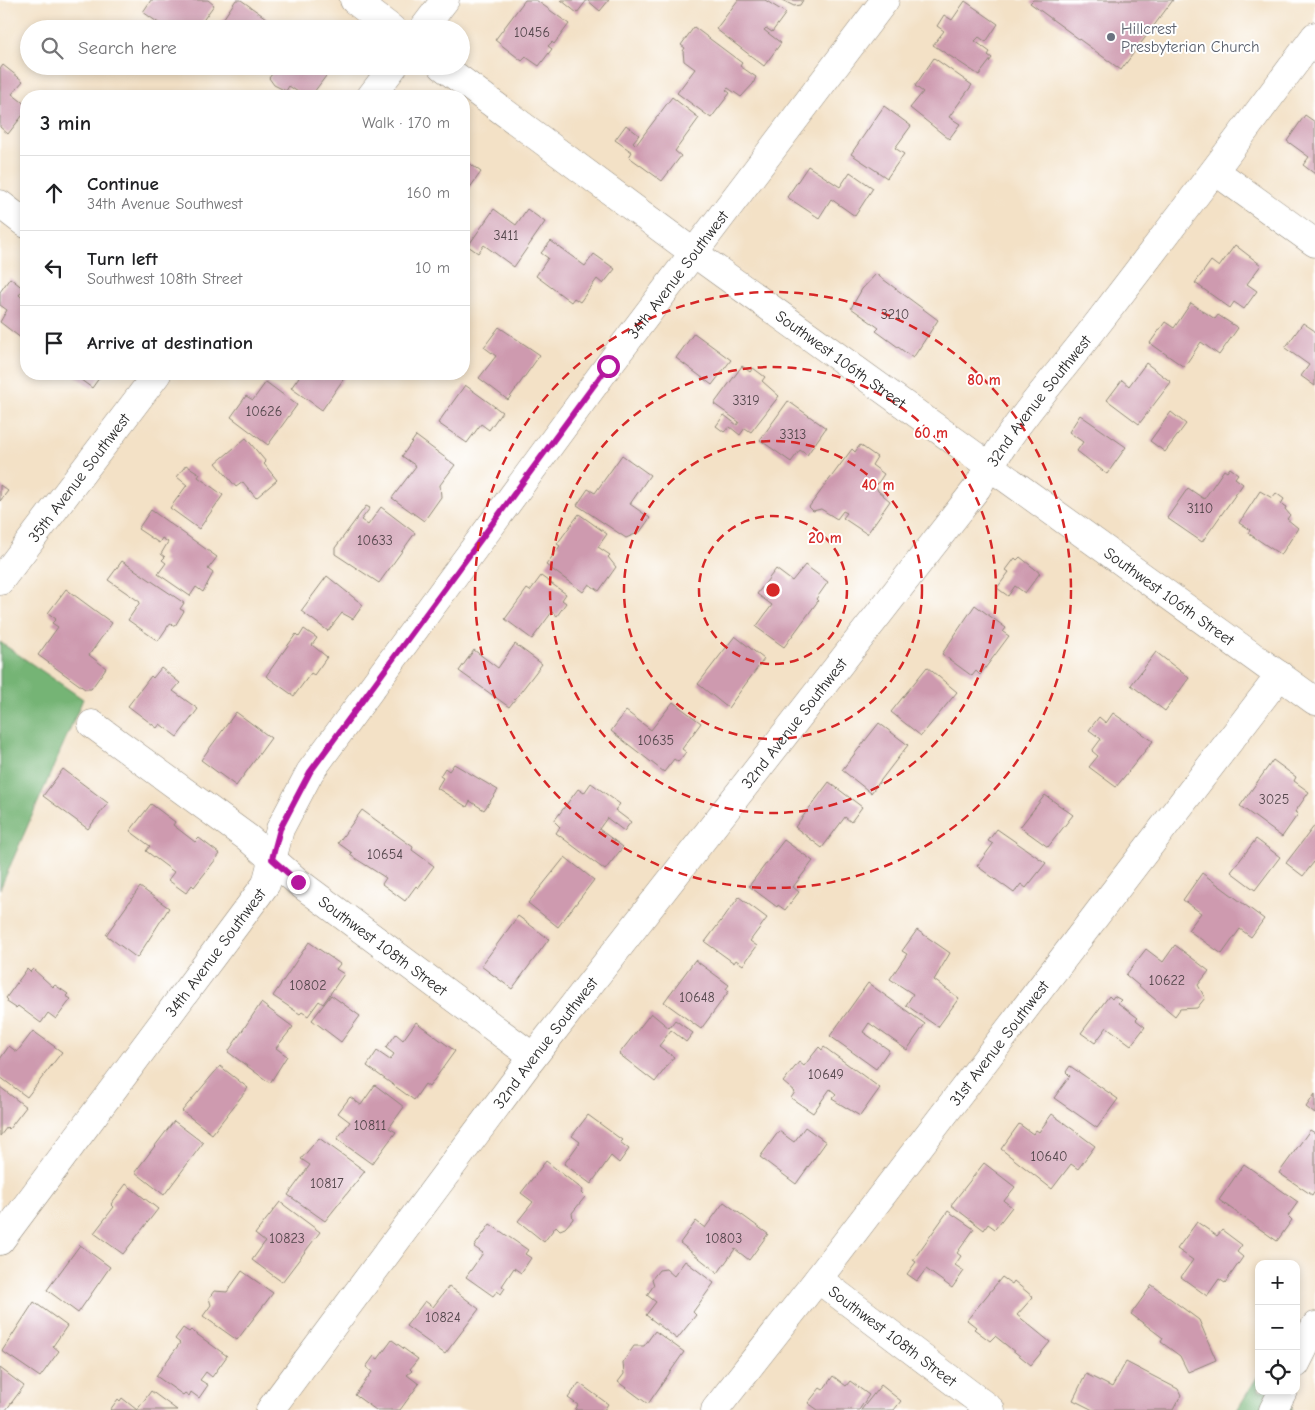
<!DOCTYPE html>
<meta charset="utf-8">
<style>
:root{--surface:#fff;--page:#f2f2f2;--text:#202124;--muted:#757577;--line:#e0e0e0}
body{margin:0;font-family:"Comic Neue",sans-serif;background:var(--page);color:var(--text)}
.controls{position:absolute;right:15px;bottom:15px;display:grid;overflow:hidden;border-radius:10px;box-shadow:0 2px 8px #0003}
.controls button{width:45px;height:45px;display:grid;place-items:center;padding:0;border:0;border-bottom:1px solid var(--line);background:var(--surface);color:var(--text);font:25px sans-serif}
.stop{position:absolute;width:15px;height:15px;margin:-11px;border:4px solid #b5179e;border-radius:50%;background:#fff}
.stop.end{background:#b5179e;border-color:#fff;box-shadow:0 1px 5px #0008}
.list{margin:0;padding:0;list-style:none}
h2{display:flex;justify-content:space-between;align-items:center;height:65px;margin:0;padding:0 20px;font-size:21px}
h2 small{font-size:16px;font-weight:400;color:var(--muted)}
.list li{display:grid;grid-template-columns:32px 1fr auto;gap:15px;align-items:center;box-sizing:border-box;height:75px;padding:0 20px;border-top:1px solid var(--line)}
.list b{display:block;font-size:19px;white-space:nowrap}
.list p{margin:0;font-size:16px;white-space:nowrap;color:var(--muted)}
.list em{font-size:16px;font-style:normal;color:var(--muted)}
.icon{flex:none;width:28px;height:28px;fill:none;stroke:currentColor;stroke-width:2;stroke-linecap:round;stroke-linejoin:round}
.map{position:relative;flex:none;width:1315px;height:1410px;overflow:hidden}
.search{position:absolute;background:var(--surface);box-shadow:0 2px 8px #0003;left:20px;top:20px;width:450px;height:55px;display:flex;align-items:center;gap:12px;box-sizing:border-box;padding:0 18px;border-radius:28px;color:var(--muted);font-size:19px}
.panel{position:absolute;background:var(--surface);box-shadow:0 2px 8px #0003;left:20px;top:90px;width:450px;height:290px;border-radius:20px}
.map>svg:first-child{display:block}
.forest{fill:#74b475;stroke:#507050}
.building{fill:#ce9aaf}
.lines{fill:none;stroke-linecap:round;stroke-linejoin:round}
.minor-casing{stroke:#8f8678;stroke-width:29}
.minor{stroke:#fff;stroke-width:28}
.route{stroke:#b5179e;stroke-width:6}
.ring{fill:none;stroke:#d62828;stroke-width:2.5;stroke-dasharray:9 6}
.worship-dot{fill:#6b7280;stroke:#fff;stroke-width:2}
.labels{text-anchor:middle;stroke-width:4;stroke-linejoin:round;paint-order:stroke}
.number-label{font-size:14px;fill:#54474c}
.worship-label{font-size:16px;fill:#5b616d;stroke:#fff;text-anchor:start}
.street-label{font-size:16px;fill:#2b2b2b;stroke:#fff}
.centre{fill:#d62828;stroke:#fff;stroke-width:2.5}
.ring-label{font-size:15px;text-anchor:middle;font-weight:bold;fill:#d62828;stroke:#fff;stroke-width:4;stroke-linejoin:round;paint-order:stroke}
</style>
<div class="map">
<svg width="1315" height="1410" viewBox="0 0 1315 1410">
<rect width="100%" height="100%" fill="#fff"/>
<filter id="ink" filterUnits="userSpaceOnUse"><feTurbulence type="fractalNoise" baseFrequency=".02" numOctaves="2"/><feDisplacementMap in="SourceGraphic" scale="10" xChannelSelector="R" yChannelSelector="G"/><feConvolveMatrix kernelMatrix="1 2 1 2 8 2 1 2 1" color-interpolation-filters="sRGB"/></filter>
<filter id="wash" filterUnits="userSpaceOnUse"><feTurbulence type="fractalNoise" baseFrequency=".0096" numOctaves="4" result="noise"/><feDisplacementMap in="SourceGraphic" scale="20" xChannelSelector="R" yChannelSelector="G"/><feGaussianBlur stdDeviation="1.12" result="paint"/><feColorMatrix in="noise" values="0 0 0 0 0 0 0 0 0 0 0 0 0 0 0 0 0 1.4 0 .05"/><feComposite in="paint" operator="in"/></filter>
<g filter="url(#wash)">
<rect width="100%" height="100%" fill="#f3e1c6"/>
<g class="forest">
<polygon points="0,642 83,699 0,889"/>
<polygon points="1259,1374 1259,1391 1280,1391 1293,1410 1237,1410"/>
</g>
<g id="blocks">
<g class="building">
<polygon points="151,0 208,0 214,5 197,29 157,29 160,24 143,12"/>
<polygon points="236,0 241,0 277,26 274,29 224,29 219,25"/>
<polygon points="525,0 536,0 569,24 554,44 552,42 548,46 552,49 539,66 526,57 522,61 495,40"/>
<polygon points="561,0 609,0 600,11 587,0 577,13"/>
<polygon points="738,0 765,0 786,13 772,32 766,28 764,30 781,43 764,66 716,29"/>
<polygon points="782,0 803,0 800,5 794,6"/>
<polygon points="1033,0 1173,0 1121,70 1030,3"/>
<polygon points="965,1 998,24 986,42 979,37 975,41 990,52 988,55 992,58 979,75 933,45 944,31 937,26 944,15 952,20"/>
<polygon points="694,27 742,63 740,66 756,77 753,84 741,97 728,88 726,90 730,93 711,118 677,93 695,69 684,61 683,51 685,48 681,45"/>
<polygon points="934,58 972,85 949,117 960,124 949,139 910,108 923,92 915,86"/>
<polygon points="3,65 23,81 12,94 26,105 26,111 8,134 0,127 0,69"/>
<polygon points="278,66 321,66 329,72 311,96 304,96 289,86 286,91 274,85 269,78"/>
<polygon points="672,97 699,118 675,151 681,156 662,181 629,157 632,152 615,140 626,125 639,135 633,142 636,145"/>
<polygon points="884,106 911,126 895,148 904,154 887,178 851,154"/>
<polygon points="1305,115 1315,122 1315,174 1303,165 1309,157 1287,141"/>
<polygon points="464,159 481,172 464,196"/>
<polygon points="808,166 840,187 850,172 873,188 855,216 831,199 819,218 787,197"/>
<polygon points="494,209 516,225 527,209 545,222 514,267 484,245 478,253 468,246"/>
<polygon points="551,241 585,266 594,254 615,269 603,284 597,279 580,302 574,298 571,302 536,276 548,258 541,253"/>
<polygon points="1235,245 1261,265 1247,284 1257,291 1244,309 1234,302 1230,308 1195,283 1211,261 1219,267"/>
<polygon points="876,274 938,320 913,358 876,331 879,328 851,308 862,289"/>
<polygon points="10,278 24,289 19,295 26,301 26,342 0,322 7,310 0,305 0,292"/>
<polygon points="1191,303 1215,319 1218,315 1238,328 1219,355 1201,342 1184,367 1150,343 1165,322 1174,328"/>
<polygon points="1303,323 1315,331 1315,386 1301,376 1309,365 1285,348"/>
<polygon points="499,327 540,355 508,400 479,378 496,356 484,347"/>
<polygon points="694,333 731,360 712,385 676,358"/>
<polygon points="1146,363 1171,382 1139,424 1107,400 1122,380 1129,386"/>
<polygon points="742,366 750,372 753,368 765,377 762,381 779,396 751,432 745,428 740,435 730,427 724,432 716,426 724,415 737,425 739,422 714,404"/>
<polygon points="73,374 102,374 92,388"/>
<polygon points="295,374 347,374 322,410 291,388 299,377"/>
<polygon points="266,382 297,405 268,445 231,417 246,396 253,400"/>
<polygon points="465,385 502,412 489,430 481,424 467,443 438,423"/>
<polygon points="788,401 826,428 807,455 800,450 791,462 760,440"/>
<polygon points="1171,412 1186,424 1165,452 1150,441"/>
<polygon points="1080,415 1126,447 1107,474 1077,451 1083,442 1069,432"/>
<polygon points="416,436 455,465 440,485 441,497 424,521 392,498 416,466 402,456"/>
<polygon points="246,438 266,462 264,464 277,480 256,498 243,482 236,487 216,463"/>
<polygon points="860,445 877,457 872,465 884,474 876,486 878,491 890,501 867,534 843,518 847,513 843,511 837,519 821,509 813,511 809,507 852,449 855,452"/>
<polygon points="622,455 650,475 630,504 650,518 640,532 626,538 577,505 588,489 595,493"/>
<polygon points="186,465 200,474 198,477 223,495 199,529 170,508 187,485 177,477"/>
<polygon points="1230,468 1238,474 1235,478 1243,484 1202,542 1167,518 1188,488 1204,499 1224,470 1227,472"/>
<polygon points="0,485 8,491 0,501"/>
<polygon points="1260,491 1272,498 1276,493 1284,499 1281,504 1286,507 1285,509 1290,515 1287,519 1298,528 1281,555 1248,533 1250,530 1239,523"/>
<polygon points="366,506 370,508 361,520 368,525 381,507 415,533 379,583 335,554 335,548"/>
<polygon points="151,510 217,557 208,569 213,573 203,592 196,587 190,596 158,574 166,563 162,560 165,557 161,554 168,542 162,538 159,543 138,529"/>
<polygon points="579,514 607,534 598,547 610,555 608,557 616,567 599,591 589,584 583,592 546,565 560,546 557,544"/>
<polygon points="1020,557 1040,573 1025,593 1015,586 1008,596 997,588 1009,572 1006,570 1015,558 1017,560"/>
<polygon points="122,561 184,603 180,609 184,611 175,626 170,623 158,641 128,620 140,602 108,580"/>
<polygon points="805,565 828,582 816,599 818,601 784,647 756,627 772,605 757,594 776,569 792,581"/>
<polygon points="327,576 363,605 353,619 342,613 328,631 301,611"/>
<polygon points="541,576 566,594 562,600 566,603 557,616 552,612 532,639 505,619 527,589 530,591"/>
<polygon points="66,589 112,623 89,655 106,668 91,689 85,689 38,655 58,627 52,623 56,619 48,613"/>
<polygon points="975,605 1006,628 1003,632 1009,636 980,675 976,671 972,676 942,654"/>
<polygon points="304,629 317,638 312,645 327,657 314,675 311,673 294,696 266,676 296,634 299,637"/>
<polygon points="735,636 764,659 728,708 698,684"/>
<polygon points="515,644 542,664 509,707 459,671 474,650 498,668"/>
<polygon points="1156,652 1189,678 1165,711 1131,685"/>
<polygon points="927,667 957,692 921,736 891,712"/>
<polygon points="161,668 180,683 173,691 198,709 177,737 160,724 157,728 128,706 151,676 153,678"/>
<polygon points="673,702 701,723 682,749 686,752 678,762 674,759 664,772 611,731 626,711 651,730"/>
<polygon points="236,712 271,738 236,786 201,760"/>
<polygon points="1113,713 1153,741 1116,787 1089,767 1098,756 1092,751 1101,739 1089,730 1099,717 1106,723"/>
<polygon points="879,723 908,745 871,793 842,770"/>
<polygon points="1273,760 1296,777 1294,781 1309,792 1295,812 1298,814 1282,837 1240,806"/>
<polygon points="454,764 498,790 484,810 470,801 467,807 437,788 443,778 440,776 445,768 449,771"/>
<polygon points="63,769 108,803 88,829 43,796"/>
<polygon points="829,782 862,807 851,822 845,817 822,848 795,827"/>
<polygon points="591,783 620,804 615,810 631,822 624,831 607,818 599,829 623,847 605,870 556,833 560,827 554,821 578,789 584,793"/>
<polygon points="1045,795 1073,815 1048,847 1020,827"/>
<polygon points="151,804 175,822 173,825 195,842 199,838 220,854 194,887 192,885 186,893 168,880 174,872 146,851 150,846 130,831"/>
<polygon points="362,810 413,847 412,850 434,866 418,888 416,886 405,901 382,884 386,878 350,855 352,853 338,843"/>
<polygon points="1315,825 1315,863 1314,862 1303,876 1286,863"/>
<polygon points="997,829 1046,863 1026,888 1021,884 1014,893 977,866 993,844 988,841"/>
<polygon points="1256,839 1280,857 1255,890 1231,872"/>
<polygon points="784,840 813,861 793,887 799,892 785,910 778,905 777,907 749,886"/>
<polygon points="565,857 594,880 558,927 528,903"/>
<polygon points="1202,873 1264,919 1251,937 1240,929 1222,954 1188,930 1201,913 1183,900"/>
<polygon points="140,887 169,908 137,958 106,935"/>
<polygon points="739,897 767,918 750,941 757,946 743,965 736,960 734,963 705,942"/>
<polygon points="518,916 549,939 512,989 481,966"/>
<polygon points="917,930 950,953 934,980 959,998 938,1027 906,1005 913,994 890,979 907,954 902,951"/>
<polygon points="309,942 340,964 336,969 344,974 323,1004 319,1001 308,1016 302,1012 300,1014 273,996"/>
<polygon points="1175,945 1209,971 1198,985 1205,998 1197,1008 1180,1009 1175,1016 1126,975 1146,949 1163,962"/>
<polygon points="695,960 729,985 726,989 729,991 701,1029 664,1002"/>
<polygon points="27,969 30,972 33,969 53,987 55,985 68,994 66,996 71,999 56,1019 48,1013 41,1023 18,1006 16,1008 7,1002 8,1000 6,998"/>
<polygon points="868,983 925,1024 907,1050 869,1023 863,1032 889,1050 876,1069 830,1036"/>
<polygon points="331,995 360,1016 341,1042 312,1020"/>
<polygon points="1109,996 1112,999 1114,996 1121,1000 1118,1003 1138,1018 1136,1020 1145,1027 1131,1045 1107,1027 1095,1043 1081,1033"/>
<polygon points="261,1003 293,1027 276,1048 287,1056 270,1083 228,1052"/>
<polygon points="651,1013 669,1028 675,1020 693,1033 686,1042 671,1030 659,1046 674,1057 655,1082 619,1054"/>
<polygon points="416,1022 455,1051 429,1087 425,1084 414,1100 367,1066 377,1051 390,1060 394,1054 386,1048 396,1034 403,1040"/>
<polygon points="33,1031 62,1052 27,1097 0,1077 0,1059 9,1046 17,1052"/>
<polygon points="819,1047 822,1050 824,1047 880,1088 860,1116 832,1099 836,1094 830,1089 813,1113 791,1098 795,1092 783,1082 799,1062 804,1066"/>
<polygon points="220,1066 248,1088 212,1134 182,1111"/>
<polygon points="1070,1066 1118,1099 1097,1128 1054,1098 1070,1076 1066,1072"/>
<polygon points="375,1085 404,1107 389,1128 396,1132 372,1164 337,1139 350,1122 338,1113 350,1097 361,1105"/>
<polygon points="0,1087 26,1107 9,1129 7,1127 0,1136"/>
<polygon points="1315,1094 1315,1114 1306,1107"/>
<polygon points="1052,1114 1095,1146 1078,1169 1071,1164 1052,1189 1001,1149 1019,1124 1033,1134 1036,1130 1039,1132"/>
<polygon points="588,1115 622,1140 620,1142 629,1149 619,1163 611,1156 591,1184 564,1164 580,1142 572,1136"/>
<polygon points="174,1121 203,1143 164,1195 135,1172"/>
<polygon points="805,1127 826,1142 796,1184 760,1157 779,1131 794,1142"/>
<polygon points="1310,1130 1315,1133 1315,1190 1312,1195 1279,1173"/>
<polygon points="319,1138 365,1171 325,1221 288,1195 310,1165 301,1159"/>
<polygon points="546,1161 583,1190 581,1193 585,1197 572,1213 573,1219 565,1228 560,1230 556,1226 544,1242 518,1221 533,1202 521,1193"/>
<polygon points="984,1163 1015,1187 1004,1201 1012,1207 995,1229 988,1224 984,1230 951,1205"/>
<polygon points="1244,1164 1298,1202 1288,1216 1292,1220 1277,1241 1219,1200"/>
<polygon points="126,1184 158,1209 123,1254 94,1233 114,1207 111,1204"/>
<polygon points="280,1202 320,1232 282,1282 252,1260 265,1242 255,1234"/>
<polygon points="724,1202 768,1234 749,1260 735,1249 718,1273 680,1243 696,1221 705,1228"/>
<polygon points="948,1211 974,1229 957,1253 961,1256 955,1265 964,1271 952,1288 926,1269 917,1281 907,1274 916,1262 913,1260"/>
<polygon points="1197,1222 1217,1236 1222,1230 1242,1245 1237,1252 1243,1257 1225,1283 1219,1279 1207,1296 1181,1277 1193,1260 1177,1249"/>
<polygon points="490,1224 528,1250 525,1254 531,1258 521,1273 514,1268 502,1286 505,1288 501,1294 497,1291 493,1296 466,1277 483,1253 474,1247"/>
<polygon points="80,1245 110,1267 78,1313 47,1290"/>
<polygon points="685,1261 714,1283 693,1312 696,1315 677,1339 646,1315 656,1302 647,1295 654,1285 652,1279 659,1270 666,1269 674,1276"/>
<polygon points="242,1271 273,1293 237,1340 203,1316 211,1305 209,1298 214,1291 227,1292"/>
<polygon points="1002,1277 1012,1284 1014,1281 1033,1297 1017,1315 1050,1342 1031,1365 995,1336 990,1341 974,1329 976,1327 967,1320"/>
<polygon points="1152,1285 1199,1320 1216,1360 1188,1372 1180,1356 1161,1342 1163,1338 1131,1314"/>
<polygon points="449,1286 479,1309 445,1354 406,1326 425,1301 433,1307"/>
<polygon points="34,1302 67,1326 53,1346 59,1351 40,1377 2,1351"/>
<polygon points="183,1328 189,1332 191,1330 227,1356 212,1377 206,1372 200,1380 208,1385 199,1398 191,1392 189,1396 185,1393 183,1395 156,1376 180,1343 175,1339"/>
<polygon points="655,1331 684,1352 648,1404 618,1382 624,1374 623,1362 634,1346 644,1346"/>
<polygon points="392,1340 418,1359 410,1369 412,1371 407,1375 419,1384 400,1410 376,1410 355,1395 372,1372 366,1367 374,1356 378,1359"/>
<polygon points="1126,1362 1178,1389 1181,1395 1173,1410 1093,1410 1073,1400 1086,1374 1112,1387"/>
<polygon points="0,1368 24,1386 6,1410 0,1410"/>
<polygon points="833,1376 846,1386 850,1381 869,1395 859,1410 818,1410 808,1403 820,1388 823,1390"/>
<polygon points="579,1383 608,1404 604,1410 575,1410 578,1405 568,1398"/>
<polygon points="881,1385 901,1401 894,1410 861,1410"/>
<polygon points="151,1391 177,1410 110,1410 118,1399 120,1401 122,1398 137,1410"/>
</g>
</g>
</g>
<g filter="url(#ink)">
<use href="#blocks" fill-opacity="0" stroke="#8f8678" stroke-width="1"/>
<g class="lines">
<g class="minor-casing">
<g id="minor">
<polyline points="354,0 392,29"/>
<polyline points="423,29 445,0"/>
<path id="s1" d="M442,66L694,253L1315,701"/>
<polyline points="371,96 394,66"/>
<polyline points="1215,171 1315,243"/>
<polyline points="0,204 26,224"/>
<path id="s2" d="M0,581L157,374"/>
<path id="s3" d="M92,724L248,838L298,882L533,1057"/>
<path id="s4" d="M0,1241L266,884L280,829L310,772L608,366L885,0"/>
<path id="s5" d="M818,1279L991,1410"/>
<polyline points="1296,1364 1315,1326"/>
<path id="s6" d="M270,1410L533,1057L977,488C1009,428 1056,378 1098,323C1171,228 1244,132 1315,36"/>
<path id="s7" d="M715,1410L818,1279L1280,675"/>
<polyline points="1273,1410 1283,1391"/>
</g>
</g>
<use href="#minor" class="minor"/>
</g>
</g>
<g class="lines" filter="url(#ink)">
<polyline class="route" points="298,882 272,859 280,829 310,772 608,366"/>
</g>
<g class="ring">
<circle cx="773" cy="590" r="74"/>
<circle cx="773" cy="590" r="149"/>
<circle cx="773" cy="590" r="223"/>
<circle cx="773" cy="590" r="298"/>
</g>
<circle class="worship-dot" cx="1111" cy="37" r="5"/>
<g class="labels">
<g class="number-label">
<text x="532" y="37">10456</text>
<text x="506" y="240">3411</text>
<text x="895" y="319">3210</text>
<text x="746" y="405">3319</text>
<text x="264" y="416">10626</text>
<text x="793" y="439">3313</text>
<text x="1200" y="513">3110</text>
<text x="375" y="545">10633</text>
<text x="656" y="745">10635</text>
<text x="1274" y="804">3025</text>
<text x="385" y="859">10654</text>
<text x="1167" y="985">10622</text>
<text x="308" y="990">10802</text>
<text x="697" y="1002">10648</text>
<text x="826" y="1079">10649</text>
<text x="370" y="1130">10811</text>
<text x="1049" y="1161">10640</text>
<text x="327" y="1188">10817</text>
<text x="287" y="1243">10823</text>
<text x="724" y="1243">10803</text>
<text x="443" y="1322">10824</text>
</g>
<g class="worship-label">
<text x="1121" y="34">Hillcrest<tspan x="1121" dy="18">Presbyterian Church</tspan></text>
</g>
<g class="street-label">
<text dy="6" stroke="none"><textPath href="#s4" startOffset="1185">34th Avenue Southwest</textPath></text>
<text dy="6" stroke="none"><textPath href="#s1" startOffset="495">Southwest 106th Street</textPath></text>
<text dy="6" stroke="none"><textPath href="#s6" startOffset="1269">32nd Avenue Southwest</textPath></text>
<text dy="6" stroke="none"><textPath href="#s2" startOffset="130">35th Avenue Southwest</textPath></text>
<text dy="6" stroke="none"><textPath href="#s1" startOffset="900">Southwest 106th Street</textPath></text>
<text dy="6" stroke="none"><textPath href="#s6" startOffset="864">32nd Avenue Southwest</textPath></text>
<text dy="6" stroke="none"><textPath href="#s3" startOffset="366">Southwest 108th Street</textPath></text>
<text dy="6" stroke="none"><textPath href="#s4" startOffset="360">34th Avenue Southwest</textPath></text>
<text dy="6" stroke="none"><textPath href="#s6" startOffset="459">32nd Avenue Southwest</textPath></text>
<text dy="6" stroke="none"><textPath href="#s7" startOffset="464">31st Avenue Southwest</textPath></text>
<text dy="6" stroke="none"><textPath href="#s5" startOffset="94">Southwest 108th Street</textPath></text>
</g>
</g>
<circle cx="773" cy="590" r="8" class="centre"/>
<g class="ring-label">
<text x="984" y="385">80 m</text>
<text x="931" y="438">60 m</text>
<text x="878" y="490">40 m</text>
<text x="825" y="543">20 m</text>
</g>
</svg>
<div class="controls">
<button>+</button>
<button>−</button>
<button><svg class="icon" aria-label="locate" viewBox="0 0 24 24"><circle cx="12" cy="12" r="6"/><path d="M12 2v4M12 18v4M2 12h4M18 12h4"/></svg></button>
</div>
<div class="stop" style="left:608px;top:366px"></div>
<div class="stop end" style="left:298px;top:882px"></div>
<div class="search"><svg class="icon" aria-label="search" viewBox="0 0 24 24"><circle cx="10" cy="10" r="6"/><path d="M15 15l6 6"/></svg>Search here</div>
<section class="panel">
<h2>3 min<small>Walk · 170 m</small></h2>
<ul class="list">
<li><svg class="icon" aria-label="ahead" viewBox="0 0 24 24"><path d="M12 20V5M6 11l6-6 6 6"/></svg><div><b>Continue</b><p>34th Avenue Southwest</p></div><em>160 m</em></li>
<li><svg class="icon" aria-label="left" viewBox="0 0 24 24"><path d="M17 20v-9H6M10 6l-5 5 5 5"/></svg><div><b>Turn left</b><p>Southwest 108th Street</p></div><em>10 m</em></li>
<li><svg class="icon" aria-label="arrive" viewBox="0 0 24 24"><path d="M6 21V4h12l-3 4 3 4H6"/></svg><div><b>Arrive at destination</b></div></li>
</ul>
</section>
</div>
